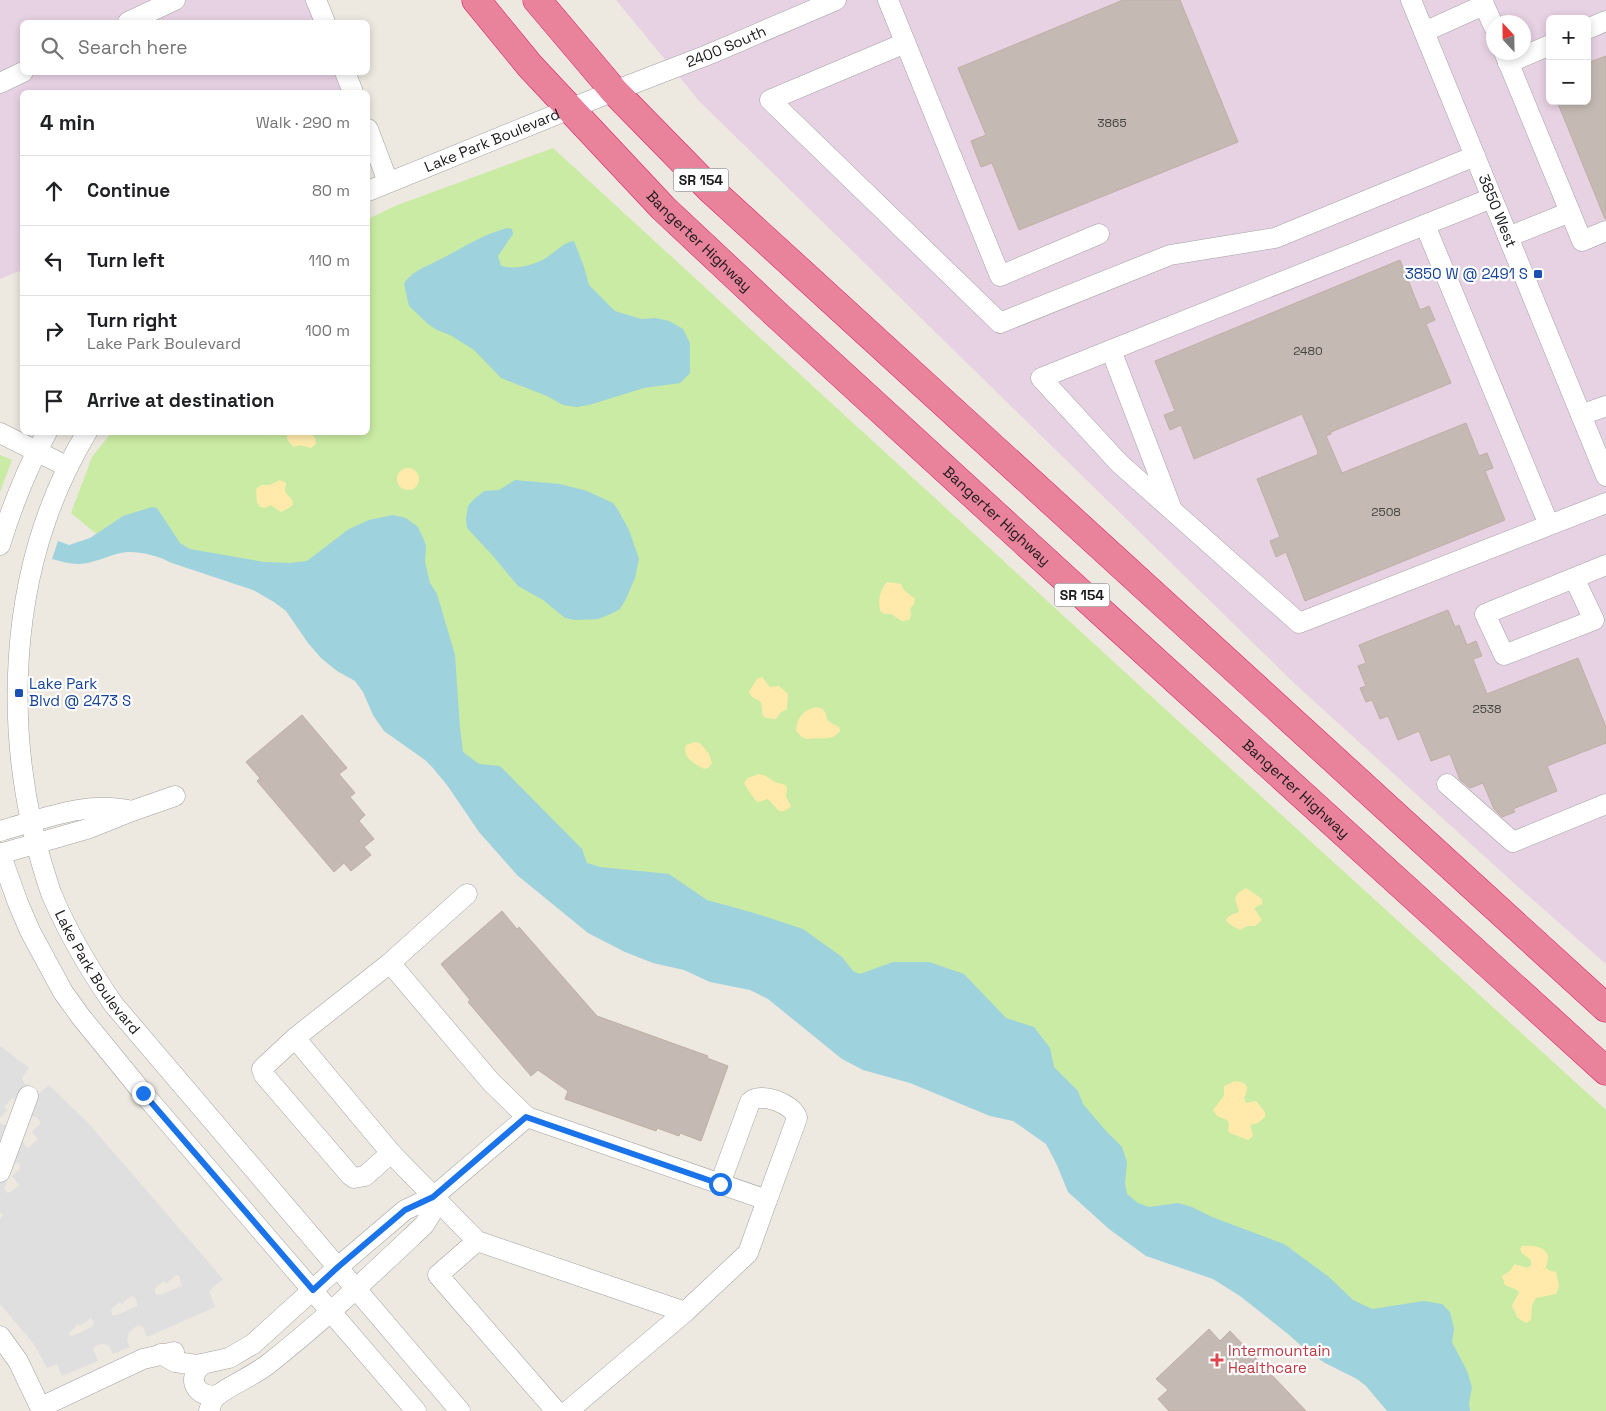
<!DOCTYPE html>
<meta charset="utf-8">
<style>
:root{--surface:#fff;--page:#f2f2f2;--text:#202124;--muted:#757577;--line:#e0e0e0}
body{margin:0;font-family:"Space Grotesk",sans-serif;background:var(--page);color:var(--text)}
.controls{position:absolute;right:15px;top:15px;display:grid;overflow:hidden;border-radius:8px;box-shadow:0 2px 8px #0003}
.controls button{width:45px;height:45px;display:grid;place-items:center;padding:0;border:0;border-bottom:1px solid var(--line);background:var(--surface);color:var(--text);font:25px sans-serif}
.compass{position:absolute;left:1486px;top:15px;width:45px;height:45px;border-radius:50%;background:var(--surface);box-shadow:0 2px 8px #0003;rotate:338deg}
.stop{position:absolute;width:15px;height:15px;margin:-11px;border:4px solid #1a73e8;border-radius:50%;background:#fff}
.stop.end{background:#1a73e8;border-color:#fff;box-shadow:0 1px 5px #0008}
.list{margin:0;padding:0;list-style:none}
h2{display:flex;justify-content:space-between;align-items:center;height:65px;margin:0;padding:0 20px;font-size:21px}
h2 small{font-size:16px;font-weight:400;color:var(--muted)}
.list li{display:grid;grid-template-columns:32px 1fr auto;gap:15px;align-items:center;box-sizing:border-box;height:70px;padding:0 20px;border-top:1px solid var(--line)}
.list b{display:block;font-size:19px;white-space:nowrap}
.list p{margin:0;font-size:16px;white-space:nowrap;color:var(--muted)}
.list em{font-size:16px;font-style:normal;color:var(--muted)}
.icon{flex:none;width:28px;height:28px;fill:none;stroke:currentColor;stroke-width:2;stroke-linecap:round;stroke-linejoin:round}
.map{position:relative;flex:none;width:1606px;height:1411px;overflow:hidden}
.search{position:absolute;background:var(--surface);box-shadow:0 2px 8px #0003;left:20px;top:20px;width:350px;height:55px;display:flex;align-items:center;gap:12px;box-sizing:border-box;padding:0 18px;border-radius:8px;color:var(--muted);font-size:19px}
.panel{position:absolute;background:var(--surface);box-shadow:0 2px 8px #0003;left:20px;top:90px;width:350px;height:345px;border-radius:8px}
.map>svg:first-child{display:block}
.industrial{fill:#e7d2e4;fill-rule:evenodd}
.grass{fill:#c9eba3}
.sand{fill:#ffeaac}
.parking{fill:#dfdfdf;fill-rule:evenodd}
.water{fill:#9ed2dd}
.building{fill:#c5bab3;stroke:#bfaea2}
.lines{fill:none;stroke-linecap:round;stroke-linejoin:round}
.minor-casing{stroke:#a2a2a2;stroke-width:21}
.highway-casing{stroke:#dc1d67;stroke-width:29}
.minor{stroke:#fff;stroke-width:20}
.highway{stroke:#e9839b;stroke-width:28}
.route{stroke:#1a73e8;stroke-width:6}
.transit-dot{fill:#1a4fb4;stroke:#fff;stroke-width:2}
.health-dot{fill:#e0444e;stroke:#fff;stroke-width:2}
.labels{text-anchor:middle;stroke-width:4.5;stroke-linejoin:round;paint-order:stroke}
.number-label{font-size:12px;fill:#464341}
.shield{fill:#fff;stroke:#5f5f5f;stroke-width:1}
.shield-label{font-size:14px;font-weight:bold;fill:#1b1b1b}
.street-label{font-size:15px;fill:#1b1b1b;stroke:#fff}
.transit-label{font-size:15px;fill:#164399;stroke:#fff;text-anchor:end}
.health-label{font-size:15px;fill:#be3a42;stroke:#fff;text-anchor:start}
</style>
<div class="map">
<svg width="1606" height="1411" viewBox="0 0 1606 1411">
<rect width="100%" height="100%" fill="#ede8e0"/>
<g class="industrial">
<polygon points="0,0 307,0 315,22 22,22 22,72 334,73 342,92 22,92 22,270 0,279"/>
<path d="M616,0H1606V964L1516,885L1294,683L699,101ZM1550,19H1587V101H1550ZM1494,22H1524V52H1494Z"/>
</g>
<g class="grass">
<polygon points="553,148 1176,719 1606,1110 1606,1411 1424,1411 1164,1232 1020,1108 585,894 275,580 99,536 71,513 92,457 111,433 368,432 368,219 395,206"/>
<polygon points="0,455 12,460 0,492"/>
</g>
<g class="sand">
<polygon points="286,433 311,433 315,438 316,444 311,448 300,445 294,447 288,441"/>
<circle cx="408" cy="479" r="11"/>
<polygon points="280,480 286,483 285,492 293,501 292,506 281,512 271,505 265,508 260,507 257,502 256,489 261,485 270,485"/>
<path d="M887,582L901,584L904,590L915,599L914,604L910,609L911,615L909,620L902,621L891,614H885L881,612C877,602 880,589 887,582Z"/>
<path d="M762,677L770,687L779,686L788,694L787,709L780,713L776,719C758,718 764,715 761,702L752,697L749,692L757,679Z"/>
<path d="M817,707C827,709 825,714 828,721L839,727L840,731C831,743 818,736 807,739L802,737L796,731C797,717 803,710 817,707Z"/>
<path d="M695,742L700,743L709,754L712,763L708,768L704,769C694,763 682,758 686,745Z"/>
<path d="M759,774L766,776L775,782L785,785L787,788L786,797L791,806C788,810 784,812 779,811L768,799L758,802C755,801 746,787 744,783L748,778Z"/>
<polygon points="1246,888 1262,899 1262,904 1254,908 1262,920 1255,926 1247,926 1240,930 1229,924 1226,920 1229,916 1239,912 1235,898 1238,893"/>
<path d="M1235,1081C1249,1083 1249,1087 1244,1098L1246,1103L1256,1101L1265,1112V1117L1258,1123L1250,1125L1253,1135L1251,1138L1248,1140L1230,1133L1228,1131L1229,1124L1227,1120L1217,1116L1213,1110L1224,1096V1086Z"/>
<path d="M1522,1246C1531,1245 1545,1246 1548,1256C1549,1260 1546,1264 1546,1268L1550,1271L1556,1272L1559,1286L1556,1294L1536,1298L1532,1305L1531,1320L1526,1323L1518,1318L1512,1306C1520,1289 1524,1293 1505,1285L1502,1276L1510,1271L1515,1264L1526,1268L1531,1266V1260L1522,1253L1520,1249Z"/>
</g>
<path class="parking" d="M0,1046L29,1068L22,1078L24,1083L39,1094L49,1085L89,1124L223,1279L209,1291L215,1307L147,1337L143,1327L138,1325L129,1332L127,1340L130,1347L113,1354L109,1346L105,1344L96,1345L93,1349L98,1361L62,1376L57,1364L47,1368L33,1343L0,1304V1220L3,1215L0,1212V1123L3,1125L8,1124L16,1100L12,1098L4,1107L7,1110L0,1118ZM31,1116L36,1117L41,1123L32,1132L38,1139L28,1148L25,1146L22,1140ZM16,1162L20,1164V1169L12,1176L19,1185L11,1192L7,1193L4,1189L12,1166ZM176,1275L179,1276L182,1286L160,1295L155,1294V1288L164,1281L166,1284ZM131,1296L135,1297L137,1302V1306L117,1315H112L111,1311L112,1308L120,1302L122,1304ZM91,1318L94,1323L92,1327L72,1336L69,1335V1333L78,1324L80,1326Z"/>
<g class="water">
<path d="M507,228L512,229L513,234L498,256L501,266C517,270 537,265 550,255C558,250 564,242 574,241L584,267L589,285L615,311L641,319L656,318L669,321L683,329L690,343V373L680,383L644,388L589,405L577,407L563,405L547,396L501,378L474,350L450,335L437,330L428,324L409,306L404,284C411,271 430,265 443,258C464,247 484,234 507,228Z"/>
<polygon points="515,480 560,484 587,491 613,503 618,510 629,530 639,559 635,578 626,599 620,609 611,614 598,619 575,620 565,618 543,600 518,586 493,556 467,528 466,519 468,506 473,500 484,491 499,490"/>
<path d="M152,507L157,508L180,543L190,549L264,562L290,563L307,561L349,529L369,520L393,515L406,518L418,527L426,545L425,562L430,583L437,594L455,655L460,728L463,752L479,764L500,766L582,849L587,863L600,867L669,874L707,900L754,913L803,929L842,957L853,971L860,974L893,962H929L964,974L1006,1018L1034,1027L1050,1048L1054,1067L1078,1091L1083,1104L1106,1131L1122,1147L1127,1162L1125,1183L1127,1194L1138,1203L1149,1207L1178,1203L1192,1207L1212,1217L1284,1244L1329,1277L1353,1300L1372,1309L1424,1301L1442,1304L1450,1312L1454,1329L1452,1342L1467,1371L1472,1387L1469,1403L1470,1411H1387L1366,1386L1357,1379L1325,1363L1307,1351L1288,1334L1240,1296L1213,1279L1146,1256L1109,1229L1068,1192L1057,1165L1046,1144L1013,1121L990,1116L910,1083L863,1070L842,1059L768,999L750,990L710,982L684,970L653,963L625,952L588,933L517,875L479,832L447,785L432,767L425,760L384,731L373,715L363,692L355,681L337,671L321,658L308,643L286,611L274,602L253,590L169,562C163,558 158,557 151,555C119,547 115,557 87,563C75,566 64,562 52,559L58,541L69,545L90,538L123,516Z"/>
</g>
<g class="building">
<polygon points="1123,0 1180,0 1238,142 1019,230 992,163 981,167 971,141 986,135 958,68"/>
<polygon points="1606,56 1606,219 1605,219 1557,101 1587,101 1587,63"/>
<polygon points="1400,260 1420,310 1429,306 1435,320 1426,324 1451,383 1331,432 1331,434 1326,436 1342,473 1466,423 1479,456 1487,453 1493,468 1485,471 1505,520 1305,601 1286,552 1276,557 1270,541 1280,537 1257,479 1317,455 1318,452 1302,414 1194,459 1181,425 1170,430 1164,415 1175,411 1155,361"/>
<polygon points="1448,610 1455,627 1459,625 1467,645 1476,641 1482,656 1473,659 1487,694 1578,658 1606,727 1606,743 1547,766 1557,791 1513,809 1515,812 1502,817 1494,809 1483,783 1470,788 1460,780 1450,754 1431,761 1419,731 1398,740 1388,716 1380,719 1372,700 1366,702 1360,688 1366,686 1358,666 1366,663 1359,645"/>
<polygon points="302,715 347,768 339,774 355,793 350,797 365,815 359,821 374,839 364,847 371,855 351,871 344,863 334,872 257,781 260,778 246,762"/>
<polygon points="502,911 517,929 519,927 597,1016 708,1056 707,1058 728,1066 701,1141 680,1133 679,1136 657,1128 656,1131 565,1099 568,1091 538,1070 531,1076 468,1002 470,1000 441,964"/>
<polygon points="1209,1329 1220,1341 1230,1331 1306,1411 1169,1411 1158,1399 1168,1390 1156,1379"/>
</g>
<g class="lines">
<g class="minor-casing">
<g id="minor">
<polyline points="316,0 325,22"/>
<polyline points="888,0 1000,276 1099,234"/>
<path id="s1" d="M1411,0L1606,476"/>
<polyline points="1482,0 1494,27"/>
<polyline points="128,22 175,0"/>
<polyline points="1587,29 1606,21"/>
<polyline points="1424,32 1484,5"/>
<polyline points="905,43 770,100 1000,323 1170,255 1275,238 1475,156"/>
<polyline points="1504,52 1582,241 1606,231"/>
<polyline points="1508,63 1550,45"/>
<polyline points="345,72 353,92"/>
<polyline points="0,83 23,72"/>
<polyline points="368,129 388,182"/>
<path id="s2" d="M368,191L614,91L710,54L836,0"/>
<polyline points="1492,198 1041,378 1119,463 1299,623 1606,503"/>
<polyline points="1425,225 1549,525"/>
<polyline points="1508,237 1570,212"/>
<polyline points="1111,350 1171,507"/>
<polyline points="1581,415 1606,406"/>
<path id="s3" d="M87,432C4,570 0,744 51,893C68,933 89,969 114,1005L460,1411"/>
<polyline points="0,433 68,467"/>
<path d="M0,545C12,506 27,468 47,432"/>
<polyline points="1574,578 1594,620 1504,655 1485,614 1606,565"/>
<polyline points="1447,784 1513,842 1606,804"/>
<path d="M0,831C43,819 87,800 132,811"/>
<polyline points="0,853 18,903 30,931 63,992 81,1017 143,1093 416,1411"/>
<polyline points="0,854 87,829 132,811 175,796"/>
<polyline points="390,963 295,1038 391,1153 477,1241 685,1312 748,1253 767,1200 527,1117 491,1082 390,963 467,894"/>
<polyline points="295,1038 266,1065 262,1069 264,1075 350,1175 354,1178 365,1176 391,1153"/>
<polyline points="0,1172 28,1096"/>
<path d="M720,1184L750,1102C760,1091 794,1104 797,1118L767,1200"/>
<polyline points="477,1241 438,1275 556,1411"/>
<polyline points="0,1336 18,1361 42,1411"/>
<polyline points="161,1354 175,1362 197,1365 229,1358 253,1344 338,1267 405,1210 433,1197 527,1117"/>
<path d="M203,1364C185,1378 196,1399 218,1395"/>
<polyline points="41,1407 143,1359 174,1352"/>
<path d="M209,1411L212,1402L215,1397C232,1384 251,1377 267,1365C322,1322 373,1273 424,1225L432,1212L433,1197"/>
<polyline points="568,1411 685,1312"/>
</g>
</g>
<g class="highway-casing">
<g id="highway">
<path id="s4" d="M476,0L530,66L663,208L776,314L1109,619L1606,1071"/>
<polyline points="537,0 614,91 710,189 1606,1008"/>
</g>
</g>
<use href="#minor" class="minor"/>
<use href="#highway" class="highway"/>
</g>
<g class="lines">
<polyline class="route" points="143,1093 313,1290 338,1267 405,1210 433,1197 526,1117 720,1184"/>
</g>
<g class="transit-dot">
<rect x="1533" y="269" width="10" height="10" rx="2.5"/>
<rect x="14" y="688" width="10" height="10" rx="2.5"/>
</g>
<path class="health-dot" d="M1214.5 1352.5h5v5h5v5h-5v5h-5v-5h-5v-5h5z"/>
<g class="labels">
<g class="number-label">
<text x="1112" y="127">3865</text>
<text x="1308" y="355">2480</text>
<text x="1386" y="516">2508</text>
<text x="1487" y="713">2538</text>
</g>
<g class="shield">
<rect x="673.5" y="168.5" width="55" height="23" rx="4"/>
<rect x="1054.5" y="583.5" width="55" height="23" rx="4"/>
</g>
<g class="shield-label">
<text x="701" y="185">SR 154</text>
<text x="1082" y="600">SR 154</text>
</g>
<g class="street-label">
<text dy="5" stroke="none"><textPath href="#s2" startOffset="386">2400 South</textPath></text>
<text dy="5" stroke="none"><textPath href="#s2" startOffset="134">Lake Park Boulevard</textPath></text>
<text dy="5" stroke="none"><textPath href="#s1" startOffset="228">3850 West</textPath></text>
<text dy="5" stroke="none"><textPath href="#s4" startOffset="329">Bangerter Highway</textPath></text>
<text dy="5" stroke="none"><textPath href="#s4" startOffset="734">Bangerter Highway</textPath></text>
<text dy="5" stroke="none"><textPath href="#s4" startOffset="1139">Bangerter Highway</textPath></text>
<text dy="5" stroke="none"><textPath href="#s3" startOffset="569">Lake Park Boulevard</textPath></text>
</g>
<g class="transit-label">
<text x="1528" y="279">3850 W @ 2491 S</text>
<text x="29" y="689" text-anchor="start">Lake Park<tspan x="29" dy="17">Blvd @ 2473 S</tspan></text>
</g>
<g class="health-label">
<text x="1228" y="1356">Intermountain<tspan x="1228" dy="17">Healthcare</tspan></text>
</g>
</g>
</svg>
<div class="controls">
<button>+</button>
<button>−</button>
</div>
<svg class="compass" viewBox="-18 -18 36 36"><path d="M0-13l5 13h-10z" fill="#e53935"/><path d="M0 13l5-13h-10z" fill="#757577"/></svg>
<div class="stop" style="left:720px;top:1184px"></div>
<div class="stop end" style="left:143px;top:1093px"></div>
<div class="search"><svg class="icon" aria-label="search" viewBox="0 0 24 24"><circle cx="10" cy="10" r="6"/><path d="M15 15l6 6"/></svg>Search here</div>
<section class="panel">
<h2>4 min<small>Walk · 290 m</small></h2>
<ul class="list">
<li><svg class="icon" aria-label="ahead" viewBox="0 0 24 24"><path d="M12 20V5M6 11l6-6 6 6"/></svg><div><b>Continue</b></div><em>80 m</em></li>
<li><svg class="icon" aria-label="left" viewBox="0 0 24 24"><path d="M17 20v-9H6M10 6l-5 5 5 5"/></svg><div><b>Turn left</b></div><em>110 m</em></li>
<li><svg class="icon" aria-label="right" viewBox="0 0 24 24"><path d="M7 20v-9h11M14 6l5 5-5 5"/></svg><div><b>Turn right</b><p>Lake Park Boulevard</p></div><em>100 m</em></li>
<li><svg class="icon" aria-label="arrive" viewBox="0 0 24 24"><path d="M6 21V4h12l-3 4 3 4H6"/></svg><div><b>Arrive at destination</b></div></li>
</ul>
</section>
</div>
